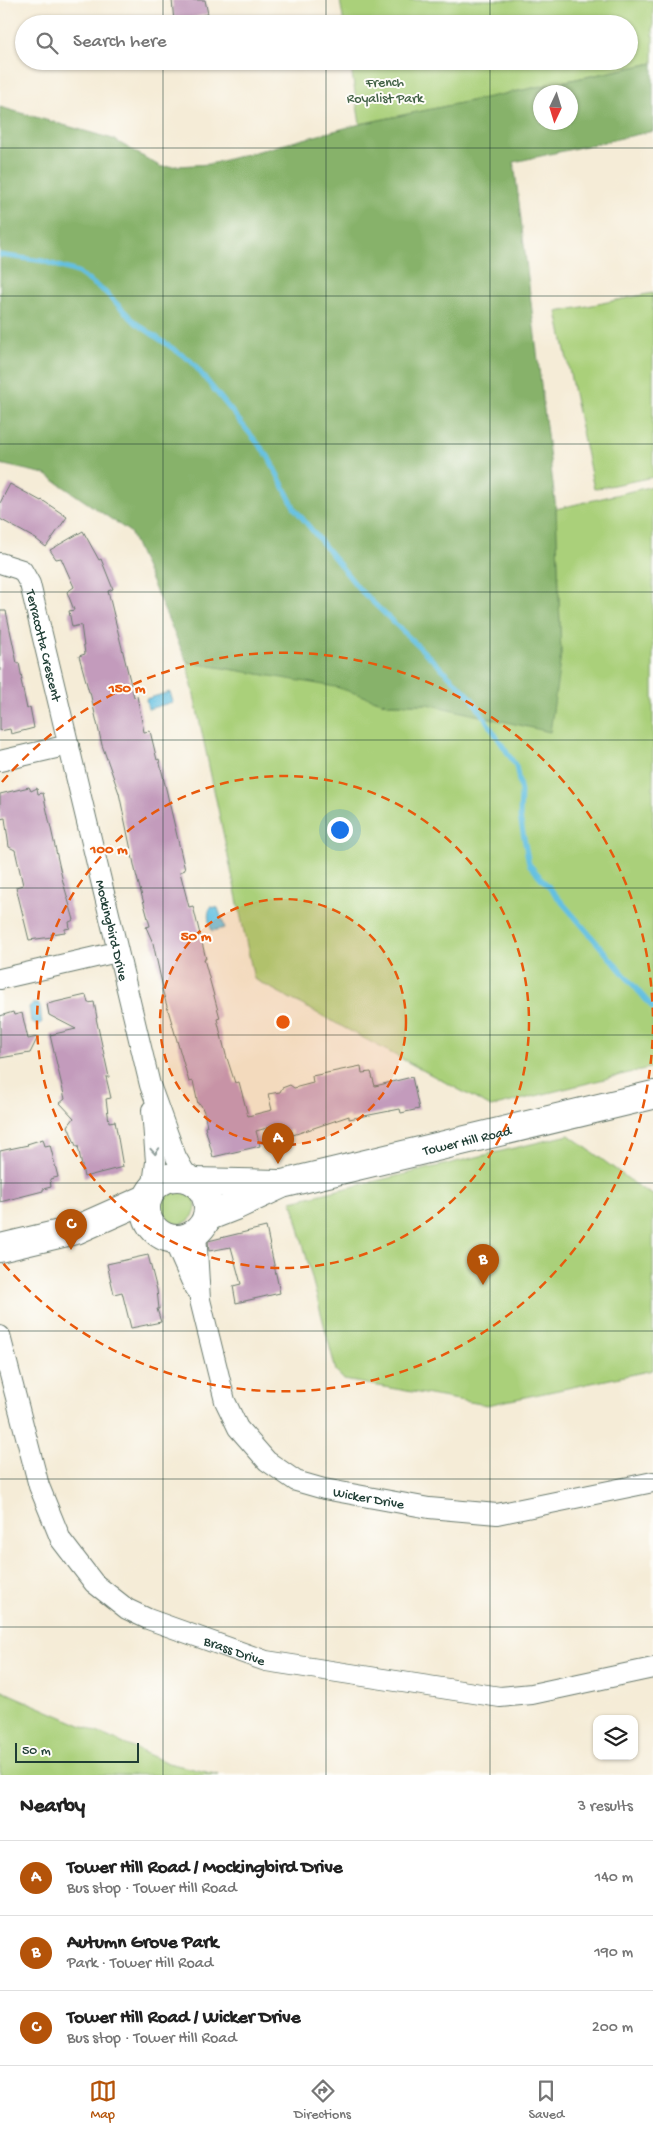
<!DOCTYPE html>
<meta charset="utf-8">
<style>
:root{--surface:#fff;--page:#f6f6f6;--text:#222;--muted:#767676;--line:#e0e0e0;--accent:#b45309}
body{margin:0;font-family:"Gochi Hand",sans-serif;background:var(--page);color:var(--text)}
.controls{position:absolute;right:15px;bottom:15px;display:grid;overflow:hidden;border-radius:10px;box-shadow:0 1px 4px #0004}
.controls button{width:45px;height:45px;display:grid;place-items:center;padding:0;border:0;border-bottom:1px solid var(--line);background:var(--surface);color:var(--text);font:25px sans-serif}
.compass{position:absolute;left:533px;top:85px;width:45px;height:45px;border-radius:50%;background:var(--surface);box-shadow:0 1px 4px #0004;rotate:184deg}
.scale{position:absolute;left:15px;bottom:12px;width:124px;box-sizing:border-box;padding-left:5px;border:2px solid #1f3d34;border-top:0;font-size:14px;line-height:18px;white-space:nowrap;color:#1f3d34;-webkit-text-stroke:4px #fdfcf7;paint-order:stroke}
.you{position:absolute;left:339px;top:829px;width:18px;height:18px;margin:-12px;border:4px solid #fff;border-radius:50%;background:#1a73e8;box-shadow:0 0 0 8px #1a73e833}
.badge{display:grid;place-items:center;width:32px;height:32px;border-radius:50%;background:var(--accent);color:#fff;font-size:16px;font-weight:700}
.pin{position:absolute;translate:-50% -41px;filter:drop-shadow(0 1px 2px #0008)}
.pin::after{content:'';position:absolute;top:26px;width:18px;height:15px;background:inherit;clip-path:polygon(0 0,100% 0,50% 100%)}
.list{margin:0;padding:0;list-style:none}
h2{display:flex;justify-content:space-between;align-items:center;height:65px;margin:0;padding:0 20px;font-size:21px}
h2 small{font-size:16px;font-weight:400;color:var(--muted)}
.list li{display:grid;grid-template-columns:32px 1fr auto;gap:15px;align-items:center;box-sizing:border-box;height:75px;padding:0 20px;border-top:1px solid var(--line)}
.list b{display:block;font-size:19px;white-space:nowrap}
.list p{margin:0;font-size:16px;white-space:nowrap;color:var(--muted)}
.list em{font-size:16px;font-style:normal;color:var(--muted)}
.icon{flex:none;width:28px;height:28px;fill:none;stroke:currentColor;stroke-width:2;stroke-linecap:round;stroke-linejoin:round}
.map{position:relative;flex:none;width:653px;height:1775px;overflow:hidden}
.search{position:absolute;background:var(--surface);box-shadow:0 1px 4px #0004;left:15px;right:15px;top:15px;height:55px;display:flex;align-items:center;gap:12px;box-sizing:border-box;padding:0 18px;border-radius:28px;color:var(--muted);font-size:19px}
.sheet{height:290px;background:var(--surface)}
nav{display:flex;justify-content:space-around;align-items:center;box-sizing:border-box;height:70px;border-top:1px solid var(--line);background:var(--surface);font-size:14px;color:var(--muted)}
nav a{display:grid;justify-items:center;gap:2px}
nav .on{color:var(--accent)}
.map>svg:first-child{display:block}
.green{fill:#aad07a;stroke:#648657}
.forest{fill:#87b26a;stroke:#53784f;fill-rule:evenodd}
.water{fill:#63c0e1;stroke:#417e8a}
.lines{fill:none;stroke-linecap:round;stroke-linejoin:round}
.stream{stroke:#63c0e1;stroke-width:5}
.building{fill:#c39bbc}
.street-casing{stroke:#6a7a6d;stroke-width:22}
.secondary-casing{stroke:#6a7a6d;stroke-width:30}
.street{stroke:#fff;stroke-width:20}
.secondary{stroke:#fff;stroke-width:28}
.oneway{stroke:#8f9e9a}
.grid{fill:none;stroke:#1f3d34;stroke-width:1;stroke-opacity:0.55}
.ring{fill:none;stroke:#e8590c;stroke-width:2.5;stroke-dasharray:9 6}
.labels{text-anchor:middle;stroke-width:4;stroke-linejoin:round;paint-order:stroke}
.park-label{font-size:14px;fill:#426246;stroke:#fdfcf7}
.street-label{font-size:14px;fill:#1f3d34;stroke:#fdfcf7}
.centre{fill:#e8590c;stroke:#fdfcf7;stroke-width:2.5}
.ring-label{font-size:15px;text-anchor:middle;font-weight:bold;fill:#e8590c;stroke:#fdfcf7;stroke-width:4;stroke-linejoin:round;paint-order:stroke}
</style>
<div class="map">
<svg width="653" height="1775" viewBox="0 0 653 1775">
<rect width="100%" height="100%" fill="#fdfcf7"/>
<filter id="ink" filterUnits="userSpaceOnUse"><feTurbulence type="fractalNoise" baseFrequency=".02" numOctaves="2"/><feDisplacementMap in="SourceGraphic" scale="10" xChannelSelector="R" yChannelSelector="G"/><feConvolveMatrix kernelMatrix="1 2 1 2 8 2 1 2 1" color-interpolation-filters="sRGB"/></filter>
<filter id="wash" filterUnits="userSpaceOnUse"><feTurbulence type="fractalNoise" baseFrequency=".0096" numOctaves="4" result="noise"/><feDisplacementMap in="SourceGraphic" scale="20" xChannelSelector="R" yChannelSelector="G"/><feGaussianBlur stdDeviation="1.12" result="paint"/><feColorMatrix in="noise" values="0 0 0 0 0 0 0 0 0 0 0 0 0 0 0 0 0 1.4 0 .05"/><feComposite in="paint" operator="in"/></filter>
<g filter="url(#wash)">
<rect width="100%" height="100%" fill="#f5ecd7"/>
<g class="green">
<polygon points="340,0 653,0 653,63 360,124 350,61 629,61 629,24 344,24"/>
<polygon points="653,293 653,477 594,489 557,312"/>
<polygon points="653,486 653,1067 491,1107 254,979 187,662 336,686 388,704 427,704 561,655 556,509"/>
<polygon points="569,1135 642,1189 653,1195 653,1370 487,1405 344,1380 336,1371 292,1201"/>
<circle cx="178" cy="1206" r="18"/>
<polygon points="0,1690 168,1763 219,1775 0,1775"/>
</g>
<path class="forest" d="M653,63V131L514,162L556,509L561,655L550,732L427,704H388L336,687L187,662L130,532L45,474L0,464V107L113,139L161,167L210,164L360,124ZM540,92H570V122H540Z"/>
<g class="water">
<polygon points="170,692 173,702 148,709 146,699"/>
<path d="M211,907L218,908L225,928L212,931C209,923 206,914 211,907Z"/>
<path d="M32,1004H39C42,1010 40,1016 42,1022L38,1026L31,1022L29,1007Z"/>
</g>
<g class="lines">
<polyline class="stream" points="0,255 43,261 77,272 105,292 136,323 191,361 268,456 295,509 360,590 470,696 516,766 521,792 520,817 529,864 653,1008"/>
</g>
<g id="blocks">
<g class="building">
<polygon points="172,0 205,0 208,14 174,22"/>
<polygon points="10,484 41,501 42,500 67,517 46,547 36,539 0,519 0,503"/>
<polygon points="83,531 99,560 101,559 113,589 108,591 134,697 137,696 144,732 150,731 157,760 159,759 185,870 180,872 189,907 193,906 206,959 204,959 220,1018 217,1019 226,1055 235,1083 239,1082 248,1116 272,1110 268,1094 280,1092 282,1088 290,1085 294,1088 313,1083 312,1076 361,1066 362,1073 371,1072 375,1086 412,1077 419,1109 401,1113 400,1109 349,1119 349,1116 293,1135 291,1130 286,1132 278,1125 256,1131 260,1146 213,1157 205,1127 207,1126 204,1112 201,1105 198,1104 193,1081 189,1082 162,989 163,988 153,943 146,927 150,926 136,874 119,793 102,745 90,692 89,692 79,656 85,654 81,625 72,627 69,611 74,610 67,592 74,587 61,558 56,559 50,550"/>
<polygon points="0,611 6,611 17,663 19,663 22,679 21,680 27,709 30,707 34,728 11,734 10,729 0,731"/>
<polygon points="29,787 31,791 37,788 38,794 43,793 63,882 74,920 69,922 70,928 65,929 65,932 51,934 52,937 29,940 16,887 23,885 15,850 9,847 5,818 0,819 0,794"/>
<polygon points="86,995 88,1003 94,1002 97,1018 96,1018 109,1077 106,1077 111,1098 106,1099 109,1122 115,1121 123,1167 84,1177 78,1146 76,1146 68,1126 74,1118 60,1103 65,1099 50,1035 76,1029 49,1015 47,1004"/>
<polygon points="13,1012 14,1015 22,1013 28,1039 38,1037 30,1053 0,1058 0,1016"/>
<polygon points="43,1139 45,1146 50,1145 58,1177 50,1179 51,1187 43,1189 43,1191 0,1202 0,1151 28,1145 27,1144"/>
<polygon points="266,1227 280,1293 236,1303 233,1286 241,1284 231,1247 209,1251 208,1241"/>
<polygon points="148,1255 157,1290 159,1309 157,1309 161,1322 131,1328 122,1292 114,1294 107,1264"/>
</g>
</g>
</g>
<g filter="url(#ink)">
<use href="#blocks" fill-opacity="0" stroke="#6a7a6d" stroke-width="1"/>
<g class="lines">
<g class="street-casing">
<g id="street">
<path id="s1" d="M0,563L22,570L30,584L150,1085L176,1157L189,1180"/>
<polyline points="0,761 69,745"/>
<polyline points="0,979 117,952"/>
<polyline points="152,1110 156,1162 152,1191"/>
<path id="s2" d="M196,1232L200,1300L225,1401L238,1428L267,1461L296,1481L324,1489L429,1508L497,1514L653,1482"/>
<polyline points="173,1239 195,1289"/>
<path id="s3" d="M0,1336L39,1486L61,1540L94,1583L127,1609L148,1619L266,1661L500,1697L532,1694L653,1668"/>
</g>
</g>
<g class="secondary-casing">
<g id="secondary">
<circle cx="177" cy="1208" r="31"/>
<polyline points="194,1182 278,1184"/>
<path id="s4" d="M207,1217L235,1206L282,1184L653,1095"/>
<polyline points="0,1248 76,1230 148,1198"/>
</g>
</g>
<use href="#street" class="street"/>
<use href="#secondary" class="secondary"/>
</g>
<defs><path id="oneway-chevron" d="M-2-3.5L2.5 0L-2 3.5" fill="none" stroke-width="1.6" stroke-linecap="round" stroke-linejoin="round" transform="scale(1.25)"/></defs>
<use class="oneway" href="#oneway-chevron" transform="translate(155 1151) rotate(86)"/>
</g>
<path class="grid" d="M163,0V24M326,0V24M490,0V24M163,61V1775M326,61V1775M490,61V1775M0,148H653M0,296H653M0,444H653M0,592H653M0,740H653M0,888H653M0,1035H653M0,1183H653M0,1331H653M0,1479H653M0,1627H653"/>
<circle cx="283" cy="1022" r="123" fill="#e8590c" fill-opacity=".12"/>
<g class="ring">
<circle cx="283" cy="1022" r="123"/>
<circle cx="283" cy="1022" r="246"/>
<path d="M653 1025A370 370 0 0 1 2 1262M2 782A370 370 0 0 1 653 1019"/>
</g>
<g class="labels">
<g class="park-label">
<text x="385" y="86">French<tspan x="385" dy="16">Royalist Park</tspan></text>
</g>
<g class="street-label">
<text dy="5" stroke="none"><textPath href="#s1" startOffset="102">Terracotta Crescent</textPath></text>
<text dy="5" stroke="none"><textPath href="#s1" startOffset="395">Mockingbird Drive</textPath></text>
<text dy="5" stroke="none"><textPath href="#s4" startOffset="272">Tower Hill Road</textPath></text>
<text dy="5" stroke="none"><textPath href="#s2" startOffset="356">Wicker Drive</textPath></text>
<text dy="5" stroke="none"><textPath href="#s3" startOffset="425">Brass Drive</textPath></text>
</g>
</g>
<circle cx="283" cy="1022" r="8" class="centre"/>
<g class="ring-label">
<text x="127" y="692">150 m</text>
<text x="109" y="853">100 m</text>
<text x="196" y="940">50 m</text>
</g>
</svg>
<div class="controls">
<button><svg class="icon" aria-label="layers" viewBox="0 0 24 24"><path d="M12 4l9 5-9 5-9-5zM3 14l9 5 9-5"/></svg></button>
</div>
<svg class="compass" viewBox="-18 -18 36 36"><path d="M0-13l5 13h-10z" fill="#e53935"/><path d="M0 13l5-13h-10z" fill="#767676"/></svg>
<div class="scale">50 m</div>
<div class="you"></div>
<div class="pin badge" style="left:278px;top:1164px">A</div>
<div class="pin badge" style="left:483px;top:1285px">B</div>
<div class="pin badge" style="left:71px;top:1250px">C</div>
<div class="search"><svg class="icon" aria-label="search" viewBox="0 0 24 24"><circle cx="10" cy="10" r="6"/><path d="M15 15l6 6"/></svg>Search here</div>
</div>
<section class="sheet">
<h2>Nearby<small>3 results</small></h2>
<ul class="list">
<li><span class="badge">A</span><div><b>Tower Hill Road / Mockingbird Drive</b><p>Bus stop · Tower Hill Road</p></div><em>140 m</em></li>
<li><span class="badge">B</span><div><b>Autumn Grove Park</b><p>Park · Tower Hill Road</p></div><em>190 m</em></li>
<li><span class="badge">C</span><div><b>Tower Hill Road / Wicker Drive</b><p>Bus stop · Tower Hill Road</p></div><em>200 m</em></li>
</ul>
</section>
<nav>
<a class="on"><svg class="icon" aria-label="map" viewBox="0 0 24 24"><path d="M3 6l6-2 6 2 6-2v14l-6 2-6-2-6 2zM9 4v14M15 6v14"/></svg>Map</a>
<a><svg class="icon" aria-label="directions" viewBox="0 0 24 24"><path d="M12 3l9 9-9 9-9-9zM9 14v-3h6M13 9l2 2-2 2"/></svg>Directions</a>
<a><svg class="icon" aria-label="saved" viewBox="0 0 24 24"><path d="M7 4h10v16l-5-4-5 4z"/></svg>Saved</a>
</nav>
